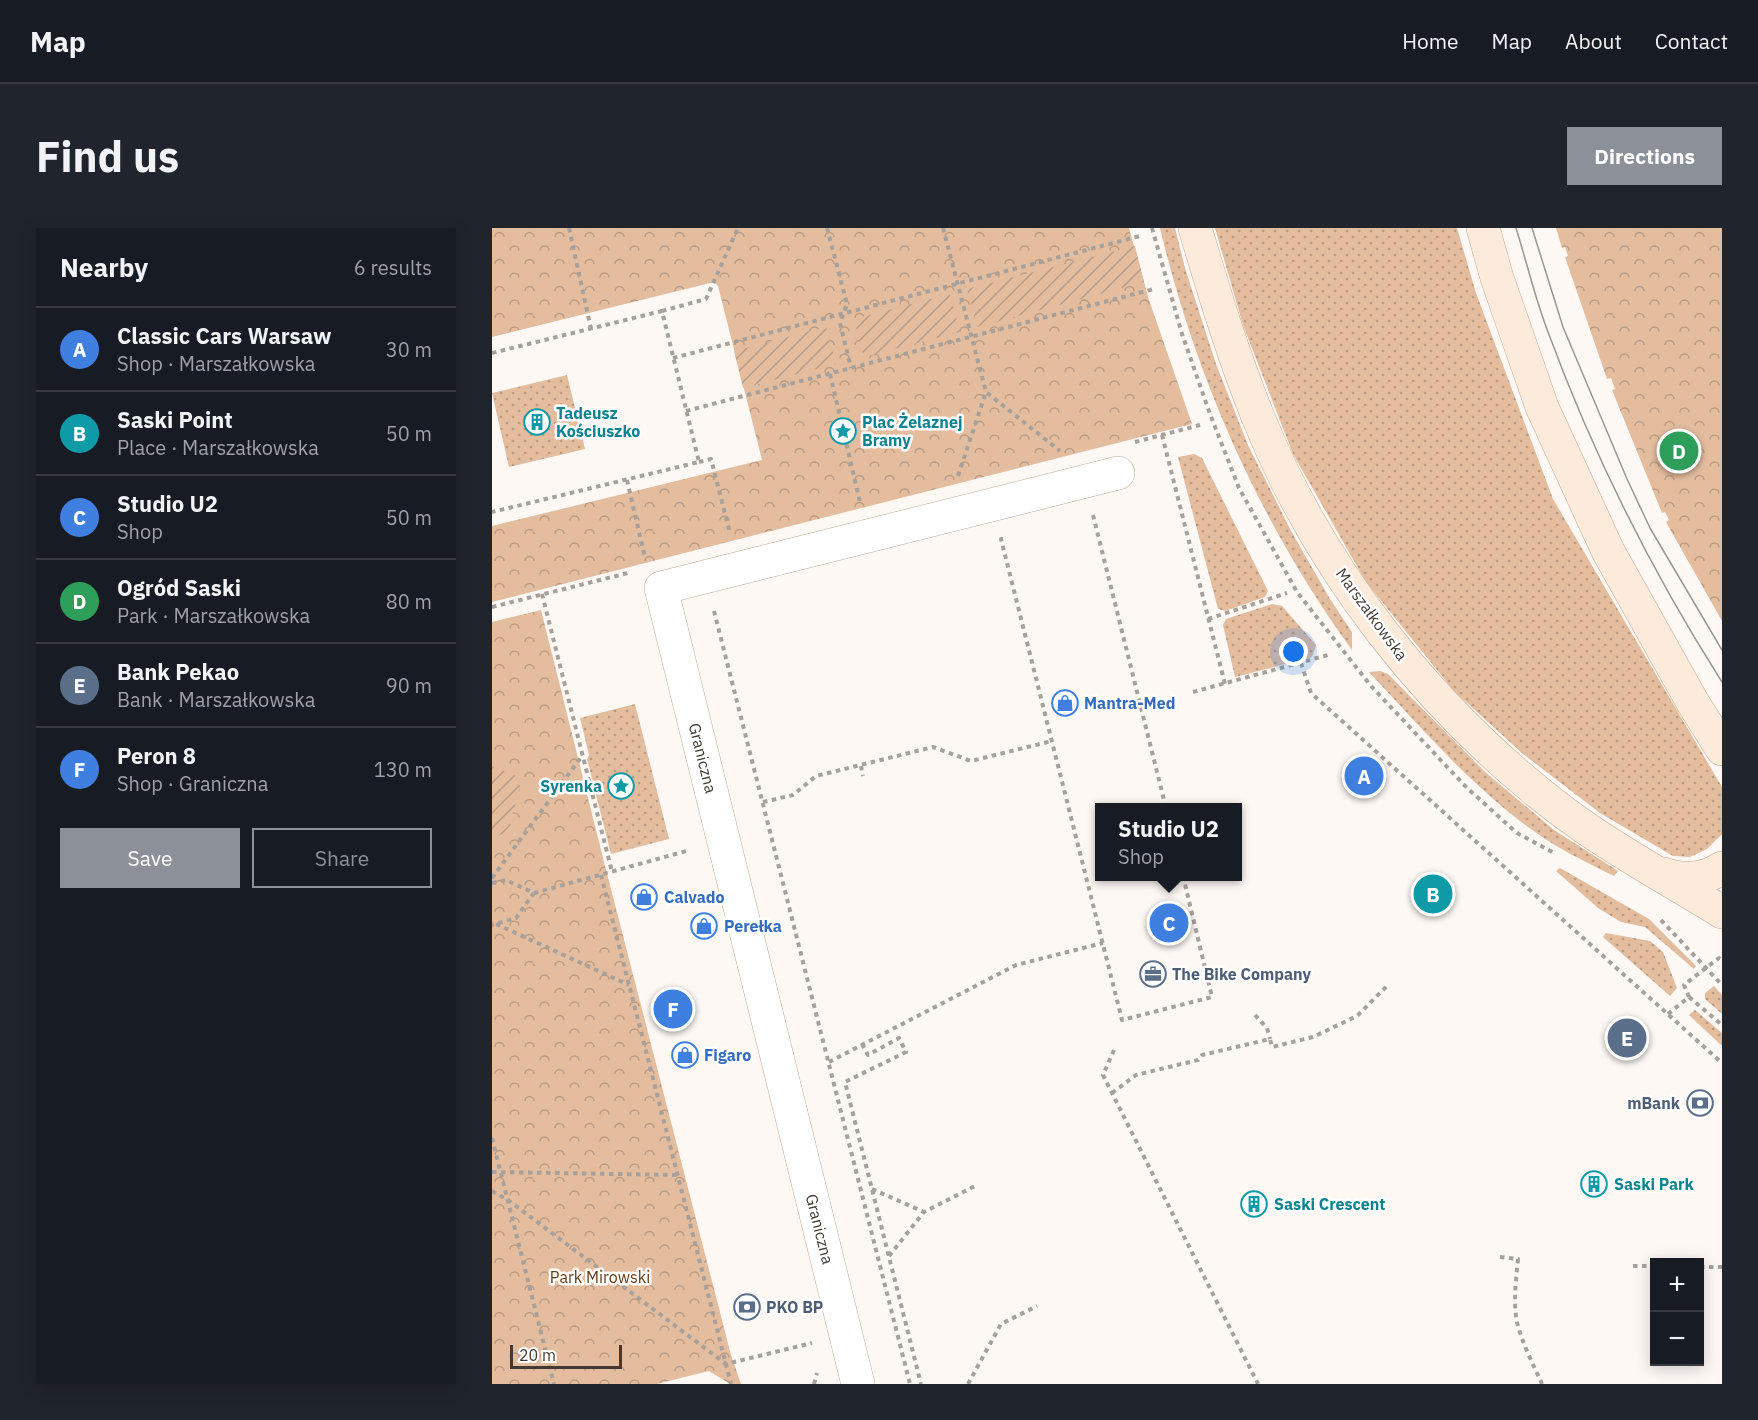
<!DOCTYPE html>
<meta charset="utf-8">
<style>
:root{--surface:#171b24;--page:#20242c;--text:#f1f3f6;--muted:#9ea1a6;--line:#363941;--accent:#8c9099}
body{margin:0;font-family:"IBM Plex Sans",sans-serif;background:var(--page);color:var(--text)}
.controls{position:absolute;right:18px;bottom:18px;display:grid;overflow:hidden;border-radius:0px;box-shadow:0 3px 15px #0003}
.controls button{width:54px;height:54px;display:grid;place-items:center;padding:0;border:0;border-bottom:2px solid var(--line);background:var(--surface);color:var(--text);font:30px sans-serif}
.scale{position:absolute;left:18px;bottom:15px;width:112px;box-sizing:border-box;padding-left:6px;border:3px solid #443a33;border-top:0;font-size:16px;line-height:21px;white-space:nowrap;color:#443a33;-webkit-text-stroke:4px #fff;paint-order:stroke}
.you{position:absolute;left:802px;top:424px;width:21px;height:21px;margin:-15px;border:4px solid #fff;border-radius:50%;background:#1a73e8;box-shadow:0 0 0 9px #1a73e833}
.badge{display:grid;place-items:center;width:39px;height:39px;border-radius:50%;background:var(--accent);color:#fff;font-size:20px;font-weight:700}
.pin{position:absolute;translate:-50% -50%;border:3px solid #fff;box-shadow:0 2px 6px #0006}
.popup{position:absolute;left:603px;top:575px;width:147px;height:78px;box-sizing:border-box;display:grid;place-content:center;border-radius:0px;background:var(--surface);filter:drop-shadow(0 2px 4px #0005);font-size:20px;white-space:nowrap;color:var(--muted)}
.popup b{font-size:22px;color:var(--text)}
.popup::after{content:'';position:absolute;left:50%;top:100%;margin-left:-12px;border:12px solid transparent;border-top-color:var(--surface)}
.list{margin:0;padding:0;list-style:none}
h2{display:flex;justify-content:space-between;align-items:center;height:78px;margin:0;padding:0 24px;font-size:26px}
h2 small{font-size:20px;font-weight:400;color:var(--muted)}
.list li{display:grid;grid-template-columns:39px 1fr auto;gap:18px;align-items:center;box-sizing:border-box;height:84px;padding:0 24px;border-top:2px solid var(--line)}
.list b{display:block;font-size:22px;white-space:nowrap}
.list p{margin:0;font-size:20px;white-space:nowrap;color:var(--muted)}
.list em{font-size:20px;font-style:normal;color:var(--muted)}
.actions{display:flex;gap:12px;padding:18px 24px}
.actions a{flex:1;padding:14px 0;border:2px solid var(--accent);border-radius:0px;text-align:center;font-size:21px;color:var(--accent)}
.actions .main{background:var(--accent);color:#fff}
.map{position:relative;flex:none;width:1230px;height:1156px;overflow:hidden;border-radius:0px}
header{display:flex;align-items:center;gap:36px;box-sizing:border-box;height:84px;padding:0 30px;background:var(--surface);border-bottom:2px solid var(--line)}
header strong{font-size:28px}
nav{display:flex;gap:33px;margin-inline-start:auto;font-size:21px}
.intro{display:flex;align-items:center;justify-content:space-between;box-sizing:border-box;height:144px;padding:0 36px}
h1{margin:0;font-size:42px}
.button{padding:15px 27px;border-radius:0px;background:var(--accent);color:#fff;font-size:21px;font-weight:700}
main{display:flex;gap:36px;padding:0 36px}
aside{flex:1;background:var(--surface);border-radius:0px;box-shadow:0 3px 15px #0003}
.map>svg:first-child{display:block}
.grass{fill:url(#grass-dots)}
.park{fill:url(#park-crowns)}
.garden{fill:url(#garden-furrows)}
.lines{fill:none;stroke-linecap:round;stroke-linejoin:round}
.minor-casing{stroke:#c2aa98;stroke-width:34}
.secondary-casing{stroke:#c2aa98;stroke-width:34}
.path{stroke:#a8a19b;stroke-width:4;stroke-dasharray:4.5 4.5;stroke-linecap:butt}
.minor{stroke:#fff;stroke-width:33}
.secondary{stroke:#fceada;stroke-width:33}
.tram{stroke:#9d9590;stroke-width:1.5}
.labels{text-anchor:middle;stroke-width:5;stroke-linejoin:round;paint-order:stroke}
.culture-label{font-size:16px;font-weight:bold;fill:#0d838f;stroke:#fff;text-anchor:start}
.street-label{font-size:16px;fill:#443a33;stroke:#fff}
.shop-label{font-size:16px;font-weight:bold;fill:#366cbe;stroke:#fff;text-anchor:start}
.service-label{font-size:16px;font-weight:bold;fill:#4e5e75;stroke:#fff;text-anchor:start}
.park-label{font-size:16px;fill:#643b16;stroke:#fff}
</style>
<header>
<strong>Map</strong>
<nav><a>Home</a><a>Map</a><a>About</a><a>Contact</a></nav>
</header>
<div class="intro"><h1>Find us</h1><a class="button">Directions</a></div>
<main>
<aside>
<h2>Nearby<small>6 results</small></h2>
<ul class="list">
<li><span class="badge" style="background:#3f7fe0">A</span><div><b>Classic Cars Warsaw</b><p>Shop · Marszałkowska</p></div><em>30 m</em></li>
<li><span class="badge" style="background:#0f9aa8">B</span><div><b>Saski Point</b><p>Place · Marszałkowska</p></div><em>50 m</em></li>
<li><span class="badge" style="background:#3f7fe0">C</span><div><b>Studio U2</b><p>Shop</p></div><em>50 m</em></li>
<li><span class="badge" style="background:#2e9e5b">D</span><div><b>Ogród Saski</b><p>Park · Marszałkowska</p></div><em>80 m</em></li>
<li><span class="badge" style="background:#5c6f8a">E</span><div><b>Bank Pekao</b><p>Bank · Marszałkowska</p></div><em>90 m</em></li>
<li><span class="badge" style="background:#3f7fe0">F</span><div><b>Peron 8</b><p>Shop · Graniczna</p></div><em>130 m</em></li>
</ul>
<div class="actions"><a class="main">Save</a><a>Share</a></div>
</aside>
<div class="map">
<svg width="1230" height="1156" viewBox="0 0 1230 1156">
<defs>
<pattern id="grass-dots" width="8" height="8" patternUnits="userSpaceOnUse" patternTransform="scale(1.5)"><rect width="8" height="8" fill="#e4bd9f"/><path d="M2 2h.1M6 6h.1" fill="none" stroke="#ba9b82" stroke-width="1.8" stroke-linecap="round"/></pattern>
<pattern id="park-crowns" width="20" height="18" patternUnits="userSpaceOnUse" patternTransform="scale(1.5)"><rect width="20" height="18" fill="#e4bd9f"/><path d="M2 6a3 3 0 1 1 6 0M12 15a3 3 0 1 1 6 0" fill="none" stroke="#ba9b82"/></pattern>
<pattern id="garden-furrows" width="10" height="10" patternUnits="userSpaceOnUse" patternTransform="scale(1.5)"><rect width="10" height="10" fill="#e4bd9f"/><path d="M-1 1l2-2M0 10L10 0M9 11l2-2" fill="none" stroke="#ba9b82"/></pattern>
</defs>
<rect width="100%" height="100%" fill="#fdf8f4"/>
<g class="grass">
<path d="M668,0H683L693,40L724,136L756,217L799,303L838,371L860,404V422C769,297 704,151 668,0Z"/>
<polygon points="723,0 965,0 984,65 1061,271 1230,559 1230,606 1215,621 1198,629 1181,628 1108,585 1031,526 962,463 874,354 801,226 751,97"/>
<polygon points="75,147 93,221 17,239 0,165"/>
<polygon points="702,226 710,230 776,363 773,369 733,383 726,381 686,229"/>
<polygon points="780,376 790,378 824,417 820,429 743,449 731,397 734,391"/>
<path d="M888,443L896,446L993,544L1062,602L1126,643L1122,648C1102,638 1081,628 1061,616C990,571 934,505 877,444Z"/>
<polygon points="143,476 177,611 119,626 95,531 97,527 88,490"/>
<polygon points="1068,640 1157,691 1204,738 1202,741 1153,699 1129,694 1106,680 1064,643"/>
<polygon points="1114,705 1158,713 1171,724 1185,760 1178,768 1111,709"/>
<polygon points="1222,758 1230,767 1230,786 1213,771 1213,765"/>
<polygon points="1203,782 1230,805 1230,818 1197,787"/>
</g>
<g class="park">
<polygon points="0,0 637,0 657,72 700,196 0,374 0,298 270,232 226,58 222,54 218,55 0,109"/>
<polygon points="1064,0 1230,0 1230,393 1174,294 1177,292 1173,284 1170,285 1120,162 1123,161 1119,150 1115,151 1073,29 1076,28 1073,19 1070,20"/>
<polygon points="49,382 111,630 239,1127 249,1156 238,1156 217,1143 165,1156 0,1156 0,394"/>
</g>
<g class="garden">
<polygon points="643,18 652,54 485,99 475,61"/>
<polygon points="458,66 468,104 372,129 362,91"/>
<polygon points="334,99 344,136 251,160 242,123"/>
<polygon points="0,538 24,548 28,558 18,598 11,606 0,609"/>
</g>
<g class="lines">
<g class="minor-casing">
<polyline id="minor" points="366,1156 169,360 626,245"/>
</g>
<g class="secondary-casing">
<g id="secondary">
<path d="M703,0C722,64 741,127 766,189C828,342 935,479 1066,580C1117,619 1175,650 1230,684"/>
<polyline points="991,0 1005,50 1050,179 1116,323 1201,475 1230,521"/>
<path d="M1172,646C1192,653 1212,652 1230,640"/>
</g>
</g>
<g class="path">
<polyline points="77,0 99,101"/>
<polyline points="335,0 355,76 348,95 359,140"/>
<polyline points="451,0 494,164 568,223"/>
<polyline points="660,0 690,106 718,186 747,260 805,364 879,458 975,560 1025,605 1064,626"/>
<polyline points="170,83 214,71 246,0"/>
<polyline points="0,125 170,83 207,234 0,284"/>
<polyline points="181,130 648,8"/>
<polyline points="338,146 368,274"/>
<polyline points="194,183 662,61"/>
<polyline points="670,207 733,456"/>
<polyline points="643,214 708,197"/>
<polyline points="207,234 219,231 238,305"/>
<polyline points="466,248 494,164"/>
<polyline points="135,252 153,330"/>
<polyline points="601,287 674,580"/>
<polyline points="511,311 509,311 630,792 720,769 691,648"/>
<polyline points="50,366 120,644"/>
<polyline points="0,379 136,345"/>
<polyline points="222,383 418,1156"/>
<polyline points="716,391 795,365"/>
<polyline points="809,435 819,465 1230,835"/>
<polyline points="701,464 836,427"/>
<polyline points="649,478 670,472"/>
<polyline points="369,538 371,548"/>
<polyline points="271,574 301,567 324,548 441,519 479,533 560,513"/>
<polyline points="109,647 239,1156"/>
<polyline points="0,650 90,528"/>
<polyline points="0,655 14,652 42,665 24,690 0,697"/>
<polyline points="42,665 198,622"/>
<polyline points="1169,692 1230,757"/>
<polyline points="4,696 137,757"/>
<polyline points="1197,769 1192,757 1227,730 1230,733"/>
<polyline points="1176,786 1197,769 1230,797"/>
<polyline points="763,787 775,800 778,811"/>
<polyline points="370,816 376,827 407,810 414,824 353,854 429,1156"/>
<polyline points="622,822 611,847 766,1156"/>
<polyline points="337,834 524,737 611,715"/>
<polyline points="620,865 644,847 706,832 710,827 778,811 780,819 821,809 865,788 896,757"/>
<polyline points="0,910 62,1156"/>
<polyline points="0,944 187,947"/>
<polyline points="380,961 432,984"/>
<polyline points="0,963 16,972 234,1136 320,1115"/>
<polyline points="397,1028 432,984 483,958"/>
<path d="M1008,1029L1026,1031C1024,1052 1021,1074 1025,1094C1030,1115 1041,1136 1050,1156"/>
<polyline points="1141,1038 1162,1038"/>
<polyline points="1208,1039 1230,1039"/>
<polyline points="322,1156 325,1145"/>
<polyline points="476,1156 509,1096 545,1078"/>
</g>
<use href="#minor" class="minor"/>
<use href="#secondary" class="secondary"/>
<g class="tram">
<path d="M1024,0C1035,35 1043,70 1056,104C1101,226 1160,344 1230,454"/>
<polyline points="1040,0 1071,99 1135,251 1158,300 1230,422"/>
</g>
</g>
<defs>
<g id="building-ring" transform="scale(1.35)"><circle r="9.5" fill="#fff" stroke="#0f9aa8" stroke-width="1.5"/><path d="M-4-6H4V6H1V3H-1V6H-4ZM-2.5-4.3h1.7v1.8h-1.7ZM.8-4.3h1.7v1.8H.8ZM-2.5-1h1.7V.8h-1.7ZM.8-1h1.7V.8H.8Z" fill="#0f9aa8"/></g>
<g id="sight-ring" transform="scale(1.35)"><circle r="9.5" fill="#fff" stroke="#0f9aa8" stroke-width="1.5"/><path d="M0-6L1.8-2.2L6-1.7L2.9 1.2L3.7 5.4L0 3.3L-3.7 5.4L-2.9 1.2L-6-1.7L-1.8-2.2Z" fill="#0f9aa8"/></g>
<g id="shop-ring" transform="scale(1.35)"><circle r="9.5" fill="#fff" stroke="#3f7fe0" stroke-width="1.5"/><path d="M-5-2.5h2.3a2.7 3.5 0 0 1 5.4 0H5L5.5 6h-11ZM-1.5-2.5h3a1.5 2.3 0 0 0-3 0Z" fill="#3f7fe0"/></g>
<g id="office-ring" transform="scale(1.35)"><circle r="9.5" fill="#fff" stroke="#5c6f8a" stroke-width="1.5"/><path d="M-6-3h4V-5.5h4V-3h4V5H-6ZM-1-4.5V-3h2v-1.5ZM-6 0V1H6V0Z" fill="#5c6f8a"/></g>
<g id="bank-ring" transform="scale(1.35)"><circle r="9.5" fill="#fff" stroke="#5c6f8a" stroke-width="1.5"/><path d="M-6-4H6V4H-6ZM0-2.3a2.3 2.3 0 1 0 0 4.6a2.3 2.3 0 1 0 0-4.6Z" fill="#5c6f8a"/></g>
</defs>
<g fill-rule="evenodd">
<use href="#building-ring" x="45" y="194"/>
<use href="#sight-ring" x="351" y="203"/>
<use href="#shop-ring" x="573" y="475"/>
<use href="#sight-ring" x="129" y="558"/>
<use href="#shop-ring" x="152" y="669"/>
<use href="#shop-ring" x="212" y="698"/>
<use href="#office-ring" x="661" y="746"/>
<use href="#shop-ring" x="193" y="827"/>
<use href="#bank-ring" x="1208" y="875"/>
<use href="#building-ring" x="1102" y="956"/>
<use href="#building-ring" x="762" y="976"/>
<use href="#bank-ring" x="255" y="1079"/>
</g>
<g class="labels">
<g class="culture-label">
<text x="64" y="191">Tadeusz<tspan x="64" dy="18">Kościuszko</tspan></text>
<text x="370" y="200">Plac Żelaznej<tspan x="370" dy="18">Bramy</tspan></text>
<text x="110" y="564" text-anchor="end">Syrenka</text>
<text x="1122" y="962">Saski Park</text>
<text x="782" y="982">Saski Crescent</text>
</g>
<g class="street-label">
<text transform="translate(880 386) rotate(54)" y="6">Marszałkowska</text>
<text transform="translate(211 530) rotate(76)" y="6">Graniczna</text>
<text transform="translate(328 1001) rotate(76)" y="6">Graniczna</text>
</g>
<g class="shop-label">
<text x="592" y="481">Mantra-Med</text>
<text x="172" y="675">Calvado</text>
<text x="232" y="704">Perełka</text>
<text x="212" y="833">Figaro</text>
</g>
<g class="service-label">
<text x="680" y="752">The Bike Company</text>
<text x="1188" y="881" text-anchor="end">mBank</text>
<text x="274" y="1085">PKO BP</text>
</g>
<g class="park-label">
<text x="108" y="1055">Park Mirowski</text>
</g>
</g>
</svg>
<div class="controls">
<button>+</button>
<button>−</button>
</div>
<div class="scale">20 m</div>
<div class="you"></div>
<div class="pin badge" style="left:872px;top:548px;background:#3f7fe0">A</div>
<div class="pin badge" style="left:941px;top:666px;background:#0f9aa8">B</div>
<div class="pin badge" style="left:677px;top:695px;background:#3f7fe0">C</div>
<div class="popup"><b>Studio U2</b>Shop</div>
<div class="pin badge" style="left:1187px;top:223px;background:#2e9e5b">D</div>
<div class="pin badge" style="left:1135px;top:810px;background:#5c6f8a">E</div>
<div class="pin badge" style="left:181px;top:781px;background:#3f7fe0">F</div>
</div>
</main>
